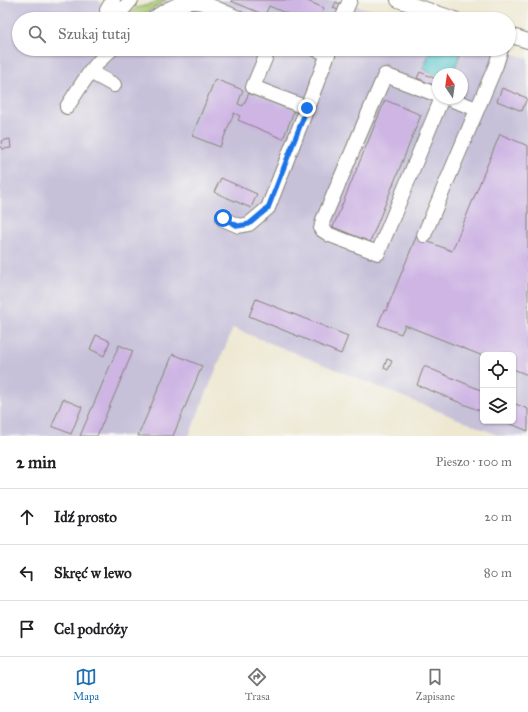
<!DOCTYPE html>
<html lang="pl">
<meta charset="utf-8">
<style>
:root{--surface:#fff;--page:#f2f2f2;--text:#202124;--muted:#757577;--line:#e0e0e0;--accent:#1f6fb2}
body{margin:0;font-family:"IM FELL Great Primer",serif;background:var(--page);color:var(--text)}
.controls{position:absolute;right:12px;bottom:12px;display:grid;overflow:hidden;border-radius:6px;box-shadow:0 1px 3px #0004}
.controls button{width:36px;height:36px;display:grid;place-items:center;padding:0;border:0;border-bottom:1px solid var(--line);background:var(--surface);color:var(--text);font:20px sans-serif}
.compass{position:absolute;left:432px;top:68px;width:36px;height:36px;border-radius:50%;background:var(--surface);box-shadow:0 1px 3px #0004;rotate:347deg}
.stop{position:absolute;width:12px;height:12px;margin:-9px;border:3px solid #1a73e8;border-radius:50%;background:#fff}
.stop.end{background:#1a73e8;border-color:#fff;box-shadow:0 1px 4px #0008}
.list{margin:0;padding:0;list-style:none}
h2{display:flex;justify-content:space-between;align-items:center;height:52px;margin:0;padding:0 16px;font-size:17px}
h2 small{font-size:13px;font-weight:400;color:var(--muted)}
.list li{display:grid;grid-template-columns:26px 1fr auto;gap:12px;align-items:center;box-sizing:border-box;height:56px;padding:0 16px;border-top:1px solid var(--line)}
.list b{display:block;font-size:15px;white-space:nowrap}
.list em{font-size:13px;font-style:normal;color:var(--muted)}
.icon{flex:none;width:22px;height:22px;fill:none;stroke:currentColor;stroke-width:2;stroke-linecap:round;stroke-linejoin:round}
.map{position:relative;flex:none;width:528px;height:436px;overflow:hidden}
.search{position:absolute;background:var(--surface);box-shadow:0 1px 3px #0004;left:12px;right:12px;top:12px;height:44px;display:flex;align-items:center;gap:10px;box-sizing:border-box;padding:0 14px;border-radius:22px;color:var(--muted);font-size:15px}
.sheet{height:220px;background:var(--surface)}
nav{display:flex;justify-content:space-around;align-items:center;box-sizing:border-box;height:56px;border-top:1px solid var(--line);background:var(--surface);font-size:11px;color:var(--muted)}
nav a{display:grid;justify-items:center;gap:2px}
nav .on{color:var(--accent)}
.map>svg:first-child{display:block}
.industrial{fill:#c6c0d9;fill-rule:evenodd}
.green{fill:#a9cb74;stroke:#627448}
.water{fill:#5ac7cd;stroke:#3b7274}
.building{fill:#ceb5e4}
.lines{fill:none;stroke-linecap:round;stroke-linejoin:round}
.minor-casing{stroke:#858276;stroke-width:16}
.minor{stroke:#fff;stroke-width:14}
.route{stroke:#1a73e8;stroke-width:5}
</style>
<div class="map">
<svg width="528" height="436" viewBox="0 0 528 436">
<rect width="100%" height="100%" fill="#f6f6f2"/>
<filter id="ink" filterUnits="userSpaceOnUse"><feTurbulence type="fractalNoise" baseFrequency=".025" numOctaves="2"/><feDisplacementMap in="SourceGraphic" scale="8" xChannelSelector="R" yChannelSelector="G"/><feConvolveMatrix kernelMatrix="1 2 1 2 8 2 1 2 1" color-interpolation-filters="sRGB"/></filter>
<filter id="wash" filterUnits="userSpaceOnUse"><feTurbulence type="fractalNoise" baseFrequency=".012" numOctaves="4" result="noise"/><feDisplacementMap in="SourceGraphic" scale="16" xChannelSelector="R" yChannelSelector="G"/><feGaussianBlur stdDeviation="0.9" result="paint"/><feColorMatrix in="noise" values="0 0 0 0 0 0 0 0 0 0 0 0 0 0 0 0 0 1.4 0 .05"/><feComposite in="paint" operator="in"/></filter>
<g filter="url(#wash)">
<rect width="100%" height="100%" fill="#eee8d1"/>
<g class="industrial">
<path d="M0,0H98L116,19H19V49H498L528,58V436H500L233,328L189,436H0ZM438,74H462V98H438ZM483,355H513V421H483Z"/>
<polygon points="171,0 337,0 401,19 138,19"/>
</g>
<polygon class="green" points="160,0 167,0 135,19 123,19 136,8 148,5"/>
<polygon class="water" points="431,49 450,49 461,53 452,74 438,74 438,76 423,69"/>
<g id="blocks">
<g class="building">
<polygon points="232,0 305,0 324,8 320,19 300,19 269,6 265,15 231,1"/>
<polygon points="336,2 341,5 338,10 333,8"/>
<polygon points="420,72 438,80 438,87 417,78"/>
<polygon points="215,79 243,90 238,104 243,106 249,93 294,111 283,139 238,120 240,116 234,113 220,147 192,136"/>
<polygon points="502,88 527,98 522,111 497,101"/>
<polygon points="385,100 421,115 370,242 333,227"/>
<polygon points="500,134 528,146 528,375 513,369 513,355 483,355 483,356 405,325 401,334 378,325 384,310 386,311 416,237 452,251"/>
<polygon points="10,139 11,148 2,149 1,141"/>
<polygon points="221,178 257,194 251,208 214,192"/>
<polygon points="256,299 348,336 341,354 249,316"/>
<polygon points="96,335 110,341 104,356 90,349"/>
<polygon points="119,345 133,351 97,436 80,436"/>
<polygon points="173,354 202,366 173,436 138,436"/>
<polygon points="387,359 392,361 388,370 384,368"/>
<polygon points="424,366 483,391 483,412 417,385"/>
<polygon points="63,399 82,407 71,434 52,426"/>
<polygon points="513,403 528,409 528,431 504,421 513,421"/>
</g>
</g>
</g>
<g filter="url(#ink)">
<use href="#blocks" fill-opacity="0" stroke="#858276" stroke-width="1"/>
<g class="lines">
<g class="minor-casing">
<g id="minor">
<polyline points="398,0 455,19"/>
<polyline points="107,10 113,0"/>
<polyline points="113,16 124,8 131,0"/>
<path d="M153,19C165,10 181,1 196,2C205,2 231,15 240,19"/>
<polyline points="342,19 350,0"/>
<polyline points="509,35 528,41"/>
<polyline points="269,49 253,87 307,108 328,54"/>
<polyline points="316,49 328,54 330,49"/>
<polyline points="90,72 114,85"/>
<polyline points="438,95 385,75 323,220 321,229 330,235 378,253 442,98"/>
<polyline points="447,98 477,109"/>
<path d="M67,107C80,87 93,64 112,49"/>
<polyline points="223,219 239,226 249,224 268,208 307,108"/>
<polyline points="424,235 496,65 501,49"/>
</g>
</g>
<use href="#minor" class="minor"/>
</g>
</g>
<g class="lines" filter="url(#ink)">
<polyline class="route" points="223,218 238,226 249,224 268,208 307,108"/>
</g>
</svg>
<div class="controls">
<button><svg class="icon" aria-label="locate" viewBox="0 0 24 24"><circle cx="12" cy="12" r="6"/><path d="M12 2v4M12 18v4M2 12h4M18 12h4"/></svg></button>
<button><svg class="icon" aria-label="layers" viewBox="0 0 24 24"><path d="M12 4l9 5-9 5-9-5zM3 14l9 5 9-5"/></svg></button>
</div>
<svg class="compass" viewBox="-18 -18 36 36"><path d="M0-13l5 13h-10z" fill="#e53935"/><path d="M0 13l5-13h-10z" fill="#757577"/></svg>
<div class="stop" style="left:223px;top:218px"></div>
<div class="stop end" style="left:307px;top:108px"></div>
<div class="search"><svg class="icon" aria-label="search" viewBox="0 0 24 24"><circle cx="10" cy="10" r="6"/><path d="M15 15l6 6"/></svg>Szukaj tutaj</div>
</div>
<section class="sheet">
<h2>2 min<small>Pieszo · 100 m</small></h2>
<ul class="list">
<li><svg class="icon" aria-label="ahead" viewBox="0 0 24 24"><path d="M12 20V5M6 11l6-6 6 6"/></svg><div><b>Idź prosto</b></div><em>20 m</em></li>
<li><svg class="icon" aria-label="left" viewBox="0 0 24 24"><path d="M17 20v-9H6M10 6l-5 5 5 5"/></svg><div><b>Skręć w lewo</b></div><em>80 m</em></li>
<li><svg class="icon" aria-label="arrive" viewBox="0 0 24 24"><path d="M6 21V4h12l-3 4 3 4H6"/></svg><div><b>Cel podróży</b></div></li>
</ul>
</section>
<nav>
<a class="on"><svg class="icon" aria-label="map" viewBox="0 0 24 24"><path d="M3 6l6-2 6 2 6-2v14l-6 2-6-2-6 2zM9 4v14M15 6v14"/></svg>Mapa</a>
<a><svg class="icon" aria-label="directions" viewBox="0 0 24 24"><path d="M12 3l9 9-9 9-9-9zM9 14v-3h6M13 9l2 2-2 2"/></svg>Trasa</a>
<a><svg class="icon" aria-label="saved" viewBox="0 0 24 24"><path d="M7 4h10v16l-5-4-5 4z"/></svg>Zapisane</a>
</nav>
